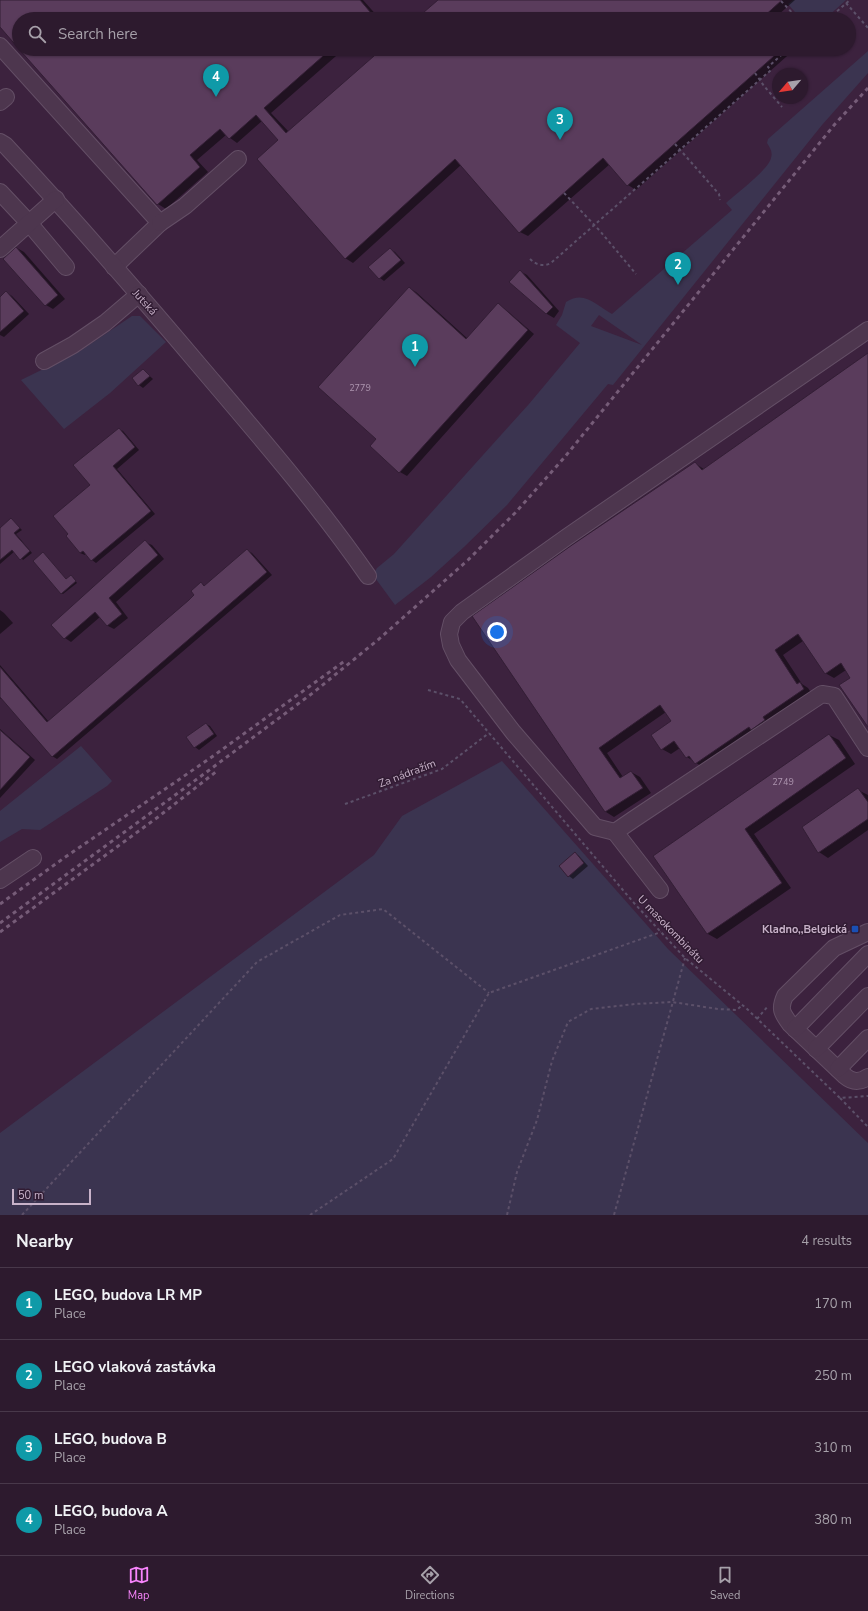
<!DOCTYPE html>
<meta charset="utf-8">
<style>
:root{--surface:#2d1a2e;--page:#39273a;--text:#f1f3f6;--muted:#a7a1aa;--line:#48384a;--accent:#f884fc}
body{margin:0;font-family:"Nunito Sans",sans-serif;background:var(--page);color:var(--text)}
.compass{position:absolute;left:772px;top:68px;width:36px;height:36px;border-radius:50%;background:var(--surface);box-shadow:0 1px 3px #0004;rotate:241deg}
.scale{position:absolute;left:12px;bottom:10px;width:79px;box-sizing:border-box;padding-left:4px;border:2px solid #c8b2c9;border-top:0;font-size:11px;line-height:14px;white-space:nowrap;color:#c8b2c9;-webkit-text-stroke:3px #311c33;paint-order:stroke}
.you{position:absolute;left:497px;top:632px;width:14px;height:14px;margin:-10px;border:3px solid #fff;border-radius:50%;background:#1a73e8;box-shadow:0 0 0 6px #1a73e833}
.badge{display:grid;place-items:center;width:26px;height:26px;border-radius:50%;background:var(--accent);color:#fff;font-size:13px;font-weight:700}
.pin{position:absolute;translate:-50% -33px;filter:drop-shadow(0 1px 2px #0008)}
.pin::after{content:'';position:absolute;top:21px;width:14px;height:12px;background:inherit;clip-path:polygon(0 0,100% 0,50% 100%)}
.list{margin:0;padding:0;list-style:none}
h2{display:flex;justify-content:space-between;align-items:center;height:52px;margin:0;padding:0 16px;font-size:17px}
h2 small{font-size:13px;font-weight:400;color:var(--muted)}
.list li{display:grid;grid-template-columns:26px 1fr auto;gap:12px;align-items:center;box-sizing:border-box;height:72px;padding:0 16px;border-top:1px solid var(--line)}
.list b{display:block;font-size:15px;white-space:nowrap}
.list p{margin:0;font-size:13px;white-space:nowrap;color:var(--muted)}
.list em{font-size:13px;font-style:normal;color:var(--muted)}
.icon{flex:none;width:22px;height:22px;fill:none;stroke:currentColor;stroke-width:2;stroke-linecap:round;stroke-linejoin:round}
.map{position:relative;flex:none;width:868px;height:1215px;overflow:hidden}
.search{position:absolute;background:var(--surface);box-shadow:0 1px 3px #0004;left:12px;right:12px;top:12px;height:44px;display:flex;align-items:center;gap:10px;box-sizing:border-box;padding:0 14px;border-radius:22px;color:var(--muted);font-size:15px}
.sheet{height:340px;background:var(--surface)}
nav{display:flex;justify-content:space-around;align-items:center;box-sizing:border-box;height:56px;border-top:1px solid var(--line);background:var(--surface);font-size:11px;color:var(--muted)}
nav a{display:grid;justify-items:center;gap:2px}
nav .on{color:var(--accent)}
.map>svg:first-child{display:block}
.green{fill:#3b3450;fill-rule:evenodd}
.shadow{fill:#0007}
.building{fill:#5a3c5c;stroke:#331e35}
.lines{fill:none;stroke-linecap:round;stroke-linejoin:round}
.minor-casing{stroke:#644f66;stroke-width:18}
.path{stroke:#5c5069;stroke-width:2;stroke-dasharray:3 3;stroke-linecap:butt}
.minor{stroke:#4d364e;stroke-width:16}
.rail{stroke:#765c78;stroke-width:3;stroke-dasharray:4 4;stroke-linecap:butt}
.transit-dot{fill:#1a4fb4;stroke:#311c33;stroke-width:1.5}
.labels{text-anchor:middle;stroke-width:3;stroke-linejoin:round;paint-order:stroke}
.number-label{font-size:9px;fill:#ac94ae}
.street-label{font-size:11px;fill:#c8b2c9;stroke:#311c33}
.poi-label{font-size:11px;font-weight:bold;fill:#c8b2c9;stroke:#311c33;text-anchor:end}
</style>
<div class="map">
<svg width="868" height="1215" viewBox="0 0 868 1215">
<rect width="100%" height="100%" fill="#3c223e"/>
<g class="green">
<polygon points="793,0 846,0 825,19 801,19 788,4"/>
<path d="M868,51V73L822,125L613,385L608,384L507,505L464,547L431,577L395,605L373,575L377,568L394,554L529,404L580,343L556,325L562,315L566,302C585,290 595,305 612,314L732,210L726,203C736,194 769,169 771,158C773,152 770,148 767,143L768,139ZM599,315L642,345L591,326Z"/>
<polygon points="132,316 140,316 166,342 110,393 64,429 21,380 80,351"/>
<polygon points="81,746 112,781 107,786 40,830 22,829 0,842 0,811"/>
<polygon points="502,761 668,949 868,1143 868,1215 0,1215 0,1133 374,855 402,816"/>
</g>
<g class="shadow">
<polygon points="0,0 363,0 379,18 19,19 19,47 0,26"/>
<polygon points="439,0 795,0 777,16 779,19 418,19"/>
<polygon points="21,49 344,49 271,113 289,132 383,49 795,49 636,190 628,185 610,164 528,236 520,232 461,165 353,263 345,258 280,140 262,121 237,143 226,135 197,160 208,172 166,209 158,204"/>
<polygon points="17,248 24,252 65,299 53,309 46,305"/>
<polygon points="390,249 395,252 405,263 384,281 380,278 370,267"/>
<polygon points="520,271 527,275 559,311 554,318 547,314 511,282"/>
<polygon points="409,288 416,292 468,339 499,305 505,309 534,334 407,476 400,472 377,439"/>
<polygon points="6,292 12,296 29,314 4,337 0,335 0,298"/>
<polygon points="868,354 868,725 852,678 846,670 834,678 825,673 803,641 783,655 802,684 808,688 812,694 704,768 687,757 680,748 671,754 662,749 672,721 666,712 607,753 623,777 631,772 640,777 651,793 614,817 606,812 473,617 695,463 705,470"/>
<polygon points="143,370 153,379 143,388 139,385"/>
<polygon points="119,429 123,431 139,450 117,469 155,514 96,563 92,560 86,554 85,555 80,553 91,485"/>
<polygon points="11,519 22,530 16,534 32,553 23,560 15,551 0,564 0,529"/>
<polygon points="145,542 152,545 164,559 116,602 128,618 114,629 108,626 100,617 71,642 65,638 53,625"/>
<polygon points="247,550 252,553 272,575 57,759 52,756 2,697 0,699 0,665 49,722 195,595 201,583 205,586"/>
<polygon points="73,577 77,583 63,594 61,593 66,580"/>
<polygon points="0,610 4,613 13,623 0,634"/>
<polygon points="206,724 210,726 217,736 199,750 195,747"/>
<polygon points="0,729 35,760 0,798"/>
<polygon points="829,735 839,740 855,764 754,834 791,888 717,939 708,934 654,856"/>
<polygon points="858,790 868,795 868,830 828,858 819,852"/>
<polygon points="575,853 579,856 588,866 573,879 569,876"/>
</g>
<g class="building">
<polygon points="0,0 360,0 371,13 365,19 19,19 19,49 0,27"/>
<polygon points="438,0 782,0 761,19 416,19"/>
<polygon points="19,49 331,49 264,108 286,133 382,49 782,49 627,186 603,158 519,233 455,159 345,259 257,159 278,140 256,115 229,139 220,129 190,155 200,167 157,205"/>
<polygon points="16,247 58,295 45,306 3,259"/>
<polygon points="390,248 401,260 379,279 368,267"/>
<polygon points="520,270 553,307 546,314 509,282"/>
<polygon points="409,287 466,339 498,303 528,330 399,473 370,446 376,439 318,387"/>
<polygon points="6,291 24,311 0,332 0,297"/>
<polygon points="868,353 868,727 839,685 850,678 841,663 825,674 798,634 775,650 797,684 800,682 804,689 763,717 765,720 751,730 749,727 695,764 689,756 686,758 674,741 661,750 651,735 671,721 660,705 599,748 620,778 631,771 643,788 605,812 472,616 572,545 695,462 702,470"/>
<polygon points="143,369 150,376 138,386 132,378"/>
<polygon points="119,428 135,447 113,466 151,511 91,561 83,551 80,553 66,536 68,534 53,516 90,485 73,465"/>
<polygon points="11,518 20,528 14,533 30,551 20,560 12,550 0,560 0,528"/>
<polygon points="145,540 158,555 109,598 122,614 107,626 95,612 64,639 51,625"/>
<polygon points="247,549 267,572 52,757 0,697 0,667 47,722 189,600 194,595 191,591 201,582 204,586"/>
<polygon points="43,552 66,579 71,575 76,581 61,594 33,561"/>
<polygon points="206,723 214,734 194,748 186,737"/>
<polygon points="0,730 30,757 0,790"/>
<polygon points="829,734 846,758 745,829 782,883 707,934 653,856"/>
<polygon points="858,788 868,802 868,819 818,853 802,827"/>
<polygon points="575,852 584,863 568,877 559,866"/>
</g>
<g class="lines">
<g class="minor-casing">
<g id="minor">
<polyline points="0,46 160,223 114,267"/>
<polyline points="0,102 6,97"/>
<path d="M0,142L5,145C73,218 139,294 204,371C261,438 318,504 368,576"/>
<polyline points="0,192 29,223 66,267"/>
<polyline points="160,223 185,206 238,159"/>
<polyline points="0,249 56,199"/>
<polyline points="44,361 73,345 105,323 139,294"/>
<polyline points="615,832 595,827 513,732 458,660 451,645 449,634 452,622 462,612 567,537 868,330"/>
<polyline points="0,880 33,858"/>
<polyline points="660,890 615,832 634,819 822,694 834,696 868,748"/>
<path d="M868,932L834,948L785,996C779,1009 782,1013 790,1024L845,1076C852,1082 859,1083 868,1077"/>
<polyline points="795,1029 868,954"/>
<polyline points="816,1049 868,996"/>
<polyline points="838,1069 868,1038"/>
</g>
</g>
<g class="path">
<polyline points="781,1 798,19"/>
<polyline points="846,3 868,28"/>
<polyline points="828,19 850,0"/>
<polyline points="755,73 764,86 782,107"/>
<polyline points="675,144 719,194 720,200"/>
<polyline points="564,193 600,231 636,274"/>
<path d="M530,259C536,265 544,267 551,263L771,70L768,67L788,49"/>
<polyline points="428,690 460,699 634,903 685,958 746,1008 840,1098 868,1096"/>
<polyline points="345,804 442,769 489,733"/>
<polyline points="757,1019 768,1006"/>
<polyline points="840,1098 868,1127"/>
<polyline points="22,1215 257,962 340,915 383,909 489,993"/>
<polyline points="310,1215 393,1159 489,993 661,932"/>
<polyline points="507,1215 517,1172 537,1120 552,1061 568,1022 591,1009 635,1004 672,1002 718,1009 737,1010 742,1005"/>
<polyline points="614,1215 685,958"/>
</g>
<use href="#minor" class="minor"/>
<g class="rail">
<polyline points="0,904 64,858 209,759 346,660"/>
<polyline points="0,923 208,771 314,692 379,639 468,560 515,513 564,458 835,124 868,88"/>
<polyline points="0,932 158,817 217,771"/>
</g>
</g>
<rect class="transit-dot" x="851" y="925" width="8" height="8" rx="2"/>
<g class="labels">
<g class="number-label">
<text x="360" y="391">2779</text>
<text x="783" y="785">2749</text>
</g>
<g class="street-label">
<text transform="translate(145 302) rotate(48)" y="4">Jutská</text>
<text transform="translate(407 773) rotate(-21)" y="4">Za nádražím</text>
<text transform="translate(671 929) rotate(46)" y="4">U masokombinátu</text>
</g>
<g class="poi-label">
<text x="847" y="933">Kladno,,Belgická</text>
</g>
</g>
</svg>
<svg class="compass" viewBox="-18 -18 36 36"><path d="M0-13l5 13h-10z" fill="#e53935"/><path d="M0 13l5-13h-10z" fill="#a7a1aa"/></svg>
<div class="scale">50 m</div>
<div class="you"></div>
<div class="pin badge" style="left:415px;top:367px;background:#0f9aa8">1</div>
<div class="pin badge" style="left:678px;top:285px;background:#0f9aa8">2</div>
<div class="pin badge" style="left:560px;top:140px;background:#0f9aa8">3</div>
<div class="pin badge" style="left:216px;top:97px;background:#0f9aa8">4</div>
<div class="search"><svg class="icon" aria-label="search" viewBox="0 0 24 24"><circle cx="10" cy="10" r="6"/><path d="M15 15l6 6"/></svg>Search here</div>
</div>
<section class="sheet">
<h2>Nearby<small>4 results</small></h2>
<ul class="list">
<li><span class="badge" style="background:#0f9aa8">1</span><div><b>LEGO, budova LR MP</b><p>Place</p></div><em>170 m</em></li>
<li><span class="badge" style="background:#0f9aa8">2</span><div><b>LEGO vlaková zastávka</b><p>Place</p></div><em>250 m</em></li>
<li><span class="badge" style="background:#0f9aa8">3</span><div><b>LEGO, budova B</b><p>Place</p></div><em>310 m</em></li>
<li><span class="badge" style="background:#0f9aa8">4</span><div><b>LEGO, budova A</b><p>Place</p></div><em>380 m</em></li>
</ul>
</section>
<nav>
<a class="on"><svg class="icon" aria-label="map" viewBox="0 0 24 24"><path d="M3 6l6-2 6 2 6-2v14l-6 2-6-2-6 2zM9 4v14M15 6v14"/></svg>Map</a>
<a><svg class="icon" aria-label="directions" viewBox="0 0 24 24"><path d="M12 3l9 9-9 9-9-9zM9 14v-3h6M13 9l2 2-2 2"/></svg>Directions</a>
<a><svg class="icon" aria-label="saved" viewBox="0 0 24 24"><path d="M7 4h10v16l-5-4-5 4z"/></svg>Saved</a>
</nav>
